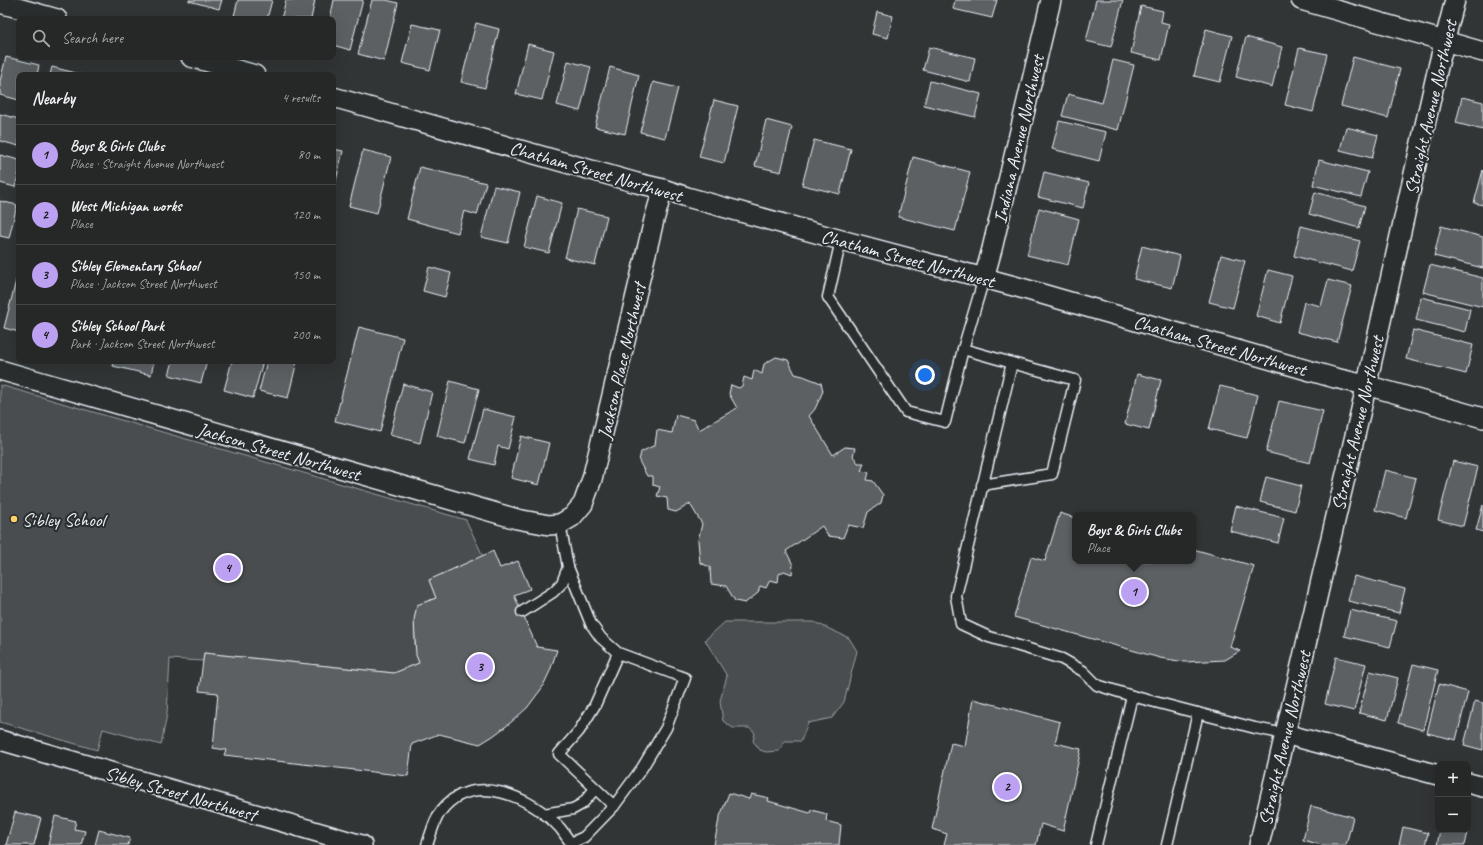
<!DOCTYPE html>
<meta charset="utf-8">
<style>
:root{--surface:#262828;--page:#2e3030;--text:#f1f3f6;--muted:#a4a6a8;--line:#424445;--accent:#bca0f2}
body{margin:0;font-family:Caveat,sans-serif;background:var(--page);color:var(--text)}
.controls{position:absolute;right:12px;bottom:12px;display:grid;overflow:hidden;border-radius:8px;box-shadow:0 4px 16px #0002}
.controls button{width:36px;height:36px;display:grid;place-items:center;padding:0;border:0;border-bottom:1px solid var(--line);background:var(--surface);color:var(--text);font:20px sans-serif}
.you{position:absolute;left:925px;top:375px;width:14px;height:14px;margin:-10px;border:3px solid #fff;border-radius:50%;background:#1a73e8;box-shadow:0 0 0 6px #1a73e833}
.badge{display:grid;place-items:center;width:26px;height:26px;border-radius:50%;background:var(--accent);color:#111;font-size:13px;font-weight:700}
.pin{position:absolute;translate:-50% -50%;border:2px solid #fff;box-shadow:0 1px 4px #0006}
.popup{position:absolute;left:1072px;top:512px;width:124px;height:52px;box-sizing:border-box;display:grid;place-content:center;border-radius:8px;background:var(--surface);filter:drop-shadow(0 1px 3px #0005);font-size:13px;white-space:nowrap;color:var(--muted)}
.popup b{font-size:15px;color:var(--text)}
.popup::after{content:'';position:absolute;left:50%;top:100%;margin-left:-8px;border:8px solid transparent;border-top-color:var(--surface)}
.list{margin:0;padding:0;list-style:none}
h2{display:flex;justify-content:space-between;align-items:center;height:52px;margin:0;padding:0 16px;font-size:17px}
h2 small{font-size:13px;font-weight:400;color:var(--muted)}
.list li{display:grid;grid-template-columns:26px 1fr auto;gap:12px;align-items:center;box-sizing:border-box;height:60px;padding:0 16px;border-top:1px solid var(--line)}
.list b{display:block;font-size:15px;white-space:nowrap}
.list p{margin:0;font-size:13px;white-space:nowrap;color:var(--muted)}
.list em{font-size:13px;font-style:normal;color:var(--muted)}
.icon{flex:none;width:22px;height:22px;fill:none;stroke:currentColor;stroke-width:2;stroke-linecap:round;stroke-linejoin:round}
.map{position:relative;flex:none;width:1483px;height:845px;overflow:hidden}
.search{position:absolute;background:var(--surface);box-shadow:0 4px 16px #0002;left:16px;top:16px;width:320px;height:44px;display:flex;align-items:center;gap:10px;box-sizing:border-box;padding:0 14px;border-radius:8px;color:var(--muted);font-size:15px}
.panel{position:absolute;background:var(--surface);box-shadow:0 4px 16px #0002;left:16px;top:72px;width:320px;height:292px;border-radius:8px}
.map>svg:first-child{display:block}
.green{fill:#494d4f;stroke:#989fa4}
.building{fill:#5c6063;stroke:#e8f1f8}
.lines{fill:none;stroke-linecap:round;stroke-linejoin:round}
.service-casing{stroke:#e8f1f8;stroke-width:13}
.minor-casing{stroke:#e8f1f8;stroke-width:22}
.service{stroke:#2a2d2e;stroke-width:10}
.minor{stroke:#2a2d2e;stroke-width:19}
.poi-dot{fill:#ffd166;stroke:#2a2d2e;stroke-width:1.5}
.labels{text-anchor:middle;stroke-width:4;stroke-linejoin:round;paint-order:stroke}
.street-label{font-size:19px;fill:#e8f1f8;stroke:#2a2d2e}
.poi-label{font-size:19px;fill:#e8f1f8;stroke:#2a2d2e;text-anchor:start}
</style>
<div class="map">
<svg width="1483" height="845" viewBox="0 0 1483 845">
<rect width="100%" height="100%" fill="#323536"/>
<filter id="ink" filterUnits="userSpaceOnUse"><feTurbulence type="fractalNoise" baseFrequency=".025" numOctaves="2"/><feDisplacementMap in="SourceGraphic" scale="8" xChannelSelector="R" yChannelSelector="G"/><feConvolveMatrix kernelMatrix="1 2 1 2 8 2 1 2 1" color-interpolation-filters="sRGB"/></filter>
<g filter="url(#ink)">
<g class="green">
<path d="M0,385L466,520L483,556L429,580L436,598L417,605C413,624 413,645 419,663L394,673L204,653L203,661L170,659L167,714L161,745L103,729L97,750L0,722Z"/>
<polygon points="725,622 814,622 849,638 857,651 844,702 832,718 808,723 801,741 785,741 779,751 766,752 760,750 753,741 755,733 749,728 733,728 723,721 720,701 727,676 705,640"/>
</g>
<g class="building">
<polygon points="189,0 222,0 219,9 189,1"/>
<polygon points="238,0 272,0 267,19 246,19 234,16"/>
<polygon points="286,0 315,0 311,19 281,19"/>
<polygon points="334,0 363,0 350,50 333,45 333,19 330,19"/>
<polygon points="372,0 386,0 398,3 384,61 358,54"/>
<polygon points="955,0 997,0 992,18 953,9"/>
<polygon points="1096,0 1123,0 1111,47 1086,41"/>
<polygon points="1141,6 1163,11 1161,22 1169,24 1161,60 1131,53"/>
<polygon points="877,12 893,16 888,38 872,34"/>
<polygon points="476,23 499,29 485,88 461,82"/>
<polygon points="412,24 440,30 430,70 402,63"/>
<polygon points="1206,29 1232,36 1220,82 1194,76"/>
<polygon points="1246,37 1282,47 1272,87 1236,77"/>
<polygon points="528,44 554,51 542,100 516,94"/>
<polygon points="929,47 975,58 970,82 923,70"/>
<polygon points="1299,48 1327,54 1313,112 1285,105"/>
<polygon points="6,57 39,65 37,75 19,75 19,100 0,95 0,81"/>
<polygon points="1353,57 1400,69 1388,118 1341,106"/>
<polygon points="1113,60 1134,65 1118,130 1062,116 1068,94 1102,103"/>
<polygon points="568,61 591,67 580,111 557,105"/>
<polygon points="52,67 80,74 80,75 50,75"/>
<polygon points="610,67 639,75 625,134 595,127"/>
<polygon points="930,81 981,94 975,117 924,105"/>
<polygon points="653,82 678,88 665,138 640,132"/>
<polygon points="1462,97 1483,102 1483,130 1456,123"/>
<polygon points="714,100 738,106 724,163 699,157"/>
<polygon points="0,114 19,119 19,146 0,141"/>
<polygon points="766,120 792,127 781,172 755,166"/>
<polygon points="1059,121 1106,132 1099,161 1052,149"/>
<polygon points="1346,127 1378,135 1372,158 1340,150"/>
<polygon points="814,140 851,149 840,194 802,185"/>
<polygon points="333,149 343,151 333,193"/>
<polygon points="363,150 391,157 377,213 349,206"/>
<polygon points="0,155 19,160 19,172 15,187 0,183"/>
<polygon points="913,157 970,172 955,231 898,217"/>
<polygon points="1319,160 1368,172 1361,197 1313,185"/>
<polygon points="420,167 486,183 477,215 464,211 458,233 407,219"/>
<polygon points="1483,170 1483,205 1474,203"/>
<polygon points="1044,172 1089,183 1083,208 1038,197"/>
<polygon points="494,186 520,192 508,243 481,237"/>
<polygon points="1315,192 1365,206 1359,228 1309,214"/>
<polygon points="537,196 562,203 549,253 524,247"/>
<polygon points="0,201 17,205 9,238 0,236"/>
<polygon points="1039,208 1079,219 1068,265 1027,255"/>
<polygon points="577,209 607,216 595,265 565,258"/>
<polygon points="1301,226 1360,241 1352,271 1294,256"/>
<polygon points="1441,226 1483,237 1483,268 1434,256"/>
<polygon points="1142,246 1180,256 1172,288 1134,279"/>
<polygon points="1221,255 1245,261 1233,308 1209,302"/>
<polygon points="1430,265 1483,278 1483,307 1423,292"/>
<polygon points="429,267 451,273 445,297 423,291"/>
<polygon points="19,269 19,332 4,328"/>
<polygon points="1268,270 1292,276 1280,323 1256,316"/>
<polygon points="1328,280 1352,286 1337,342 1297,332 1304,302 1321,306"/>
<polygon points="1421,297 1470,309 1465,332 1416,320"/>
<polygon points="359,327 403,338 380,432 335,421"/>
<polygon points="1413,330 1473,345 1466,374 1406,359"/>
<polygon points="776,357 788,360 795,374 803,376 821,383 823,391 815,409 809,416 833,455 845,447 855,448 853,456 858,463 864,463 861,471 869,472 867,480 873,481 883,495 881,503 868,512 863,528 848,525 843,538 828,536 822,526 786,551 793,565 792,574 784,571 779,574 778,582 770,580 766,588 760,586 758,593 745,603 735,601 726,586 711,584 710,567 700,563 698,540 702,524 690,504 676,512 668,510 667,498 657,496 660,487 653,485 653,476 647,476 639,461 641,452 655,445 657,430 672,433 676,415 694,420 699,430 737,408 729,394 731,385 739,388 742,386 744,377 752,380 754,370 762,374 764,364"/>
<polygon points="114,361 154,361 151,375 113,366"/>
<polygon points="173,361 207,361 201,383 169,375"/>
<polygon points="232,361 263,361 253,398 224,390"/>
<polygon points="267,361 297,361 288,398 259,391"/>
<polygon points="1137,374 1161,380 1149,430 1125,424"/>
<polygon points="450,381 479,389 465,443 437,436"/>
<polygon points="403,384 432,392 420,443 390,435"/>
<polygon points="1220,386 1258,395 1247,438 1209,429"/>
<polygon points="1279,401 1323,411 1310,463 1266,452"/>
<polygon points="483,409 516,417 508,449 498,446 494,465 470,459"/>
<polygon points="521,436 549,443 539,485 511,478"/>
<polygon points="1453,461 1478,467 1463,526 1438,520"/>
<polygon points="1385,470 1416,478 1406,518 1375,510"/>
<polygon points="1266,477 1301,486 1295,511 1260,502"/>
<polygon points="1483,505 1483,532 1476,530"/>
<polygon points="1236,506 1284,518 1278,543 1230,531"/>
<polygon points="1060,513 1075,518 1075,561 1193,561 1193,549 1254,566 1230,647 1240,651 1225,660 1185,662 1160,658 1014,617 1031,557 1045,561"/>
<polygon points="493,551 500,568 518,561 530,589 514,595 537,647 557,650 550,671 542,688 527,708 509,724 493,736 480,744 439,734 412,744 408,776 224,755 226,750 213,748 218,693 199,691 204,653 394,673 419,663 416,655 414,620 417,605 436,598 429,580"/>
<polygon points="1354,576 1405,589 1399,613 1348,601"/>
<polygon points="1350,610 1397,621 1390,647 1344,636"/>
<polygon points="1336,657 1366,664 1354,711 1325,704"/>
<polygon points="1413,664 1438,670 1423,730 1398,723"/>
<polygon points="1370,671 1398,678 1387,720 1359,713"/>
<polygon points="1439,684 1468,692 1456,740 1427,733"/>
<polygon points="973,699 1060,722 1055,743 1081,749 1063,831 1041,824 1036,845 944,845 947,834 932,829 951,743 965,746"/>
<polygon points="1475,701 1483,703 1483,750 1464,745"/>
<polygon points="729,793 749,799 751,794 769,798 768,801 810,813 811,810 827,814 826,821 841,825 839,845 714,845 719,819"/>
<polygon points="1311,806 1353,817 1346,845 1322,845 1303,840"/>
<polygon points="15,812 41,818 34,845 6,845"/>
<polygon points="55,816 76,821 74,829 85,831 81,845 48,845"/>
<polygon points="1468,824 1470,824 1465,845 1437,845 1440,830 1468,830"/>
<polygon points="1403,827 1428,833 1425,845 1399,845"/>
<polygon points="99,830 130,838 128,845 95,845"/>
</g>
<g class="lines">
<g class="service-casing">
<g id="service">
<polyline points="841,240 828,297 906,412 945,422 963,349"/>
<polyline points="984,278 963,349 1012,363 956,596 961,624 989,637 1062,659 1083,671 1097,685 1132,696 1096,845"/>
<polyline points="982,485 1052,474 1075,380 1012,363"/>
<polyline points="560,524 568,567 591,624 601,638 618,653 685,678 666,728 642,768 614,806 559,754 579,731 595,705 618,653"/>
<polyline points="522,612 553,592 562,583 568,567"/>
<polyline points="1132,696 1255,728 1285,734"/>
<polyline points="544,814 573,809 582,804 595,789"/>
<polyline points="571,843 584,837 614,806"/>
<path d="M427,845C431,834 434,820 441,811C472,770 532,797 560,828C564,833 567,838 571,843V845"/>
<polyline points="1167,845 1198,713"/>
</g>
</g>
<g class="minor-casing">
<g id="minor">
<polyline points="1301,0 1483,52"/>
<polyline points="0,3 57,19"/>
<polyline points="191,57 255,75"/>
<polyline points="333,97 637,183 663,189 687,197 841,240 1014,286 1335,378 1366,385 1483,418"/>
<polyline points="984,278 992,249 1051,0"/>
<polyline points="0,370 517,519 549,525 560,524 572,517 583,504 592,479 654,220 663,189"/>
<polyline points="1285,734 1438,775"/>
<polyline points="0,740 362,845"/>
<polyline points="1468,783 1483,787"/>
<polyline points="1259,845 1360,414 1438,67 1455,0"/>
</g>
</g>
<use href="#service" class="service"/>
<use href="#minor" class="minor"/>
</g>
</g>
<circle class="poi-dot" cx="14" cy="519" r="4"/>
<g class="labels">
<g class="street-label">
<text transform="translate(1430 107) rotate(-77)" y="7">Straight Avenue Northwest</text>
<text transform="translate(1018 139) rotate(-77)" y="7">Indiana Avenue Northwest</text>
<text transform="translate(596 171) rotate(16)" y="7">Chatham Street Northwest</text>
<text transform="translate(908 258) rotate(15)" y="7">Chatham Street Northwest</text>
<text transform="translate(1220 345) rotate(16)" y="7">Chatham Street Northwest</text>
<text transform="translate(621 361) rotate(-77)" y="7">Jackson Place Northwest</text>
<text transform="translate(1357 423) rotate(-77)" y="7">Straight Avenue Northwest</text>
<text transform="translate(279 451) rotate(16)" y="7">Jackson Street Northwest</text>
<text transform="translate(1284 738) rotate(-77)" y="7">Straight Avenue Northwest</text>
<text transform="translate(181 793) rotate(16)" y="7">Sibley Street Northwest</text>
</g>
<g class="poi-label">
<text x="22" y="526">Sibley School</text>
</g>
</g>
</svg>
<div class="controls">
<button>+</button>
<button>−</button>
</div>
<div class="you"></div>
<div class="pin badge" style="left:1134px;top:592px">1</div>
<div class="popup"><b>Boys &amp; Girls Clubs</b>Place</div>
<div class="pin badge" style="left:1007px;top:787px">2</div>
<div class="pin badge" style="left:480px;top:667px">3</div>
<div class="pin badge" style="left:228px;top:568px">4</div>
<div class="search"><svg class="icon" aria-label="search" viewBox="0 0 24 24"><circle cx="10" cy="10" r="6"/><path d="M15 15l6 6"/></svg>Search here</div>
<section class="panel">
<h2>Nearby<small>4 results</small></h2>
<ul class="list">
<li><span class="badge">1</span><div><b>Boys &amp; Girls Clubs</b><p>Place · Straight Avenue Northwest</p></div><em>80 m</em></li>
<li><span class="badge">2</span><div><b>West Michigan works</b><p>Place</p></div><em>120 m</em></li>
<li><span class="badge">3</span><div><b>Sibley Elementary School</b><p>Place · Jackson Street Northwest</p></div><em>150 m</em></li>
<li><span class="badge">4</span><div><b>Sibley School Park</b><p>Park · Jackson Street Northwest</p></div><em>200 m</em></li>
</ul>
</section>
</div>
